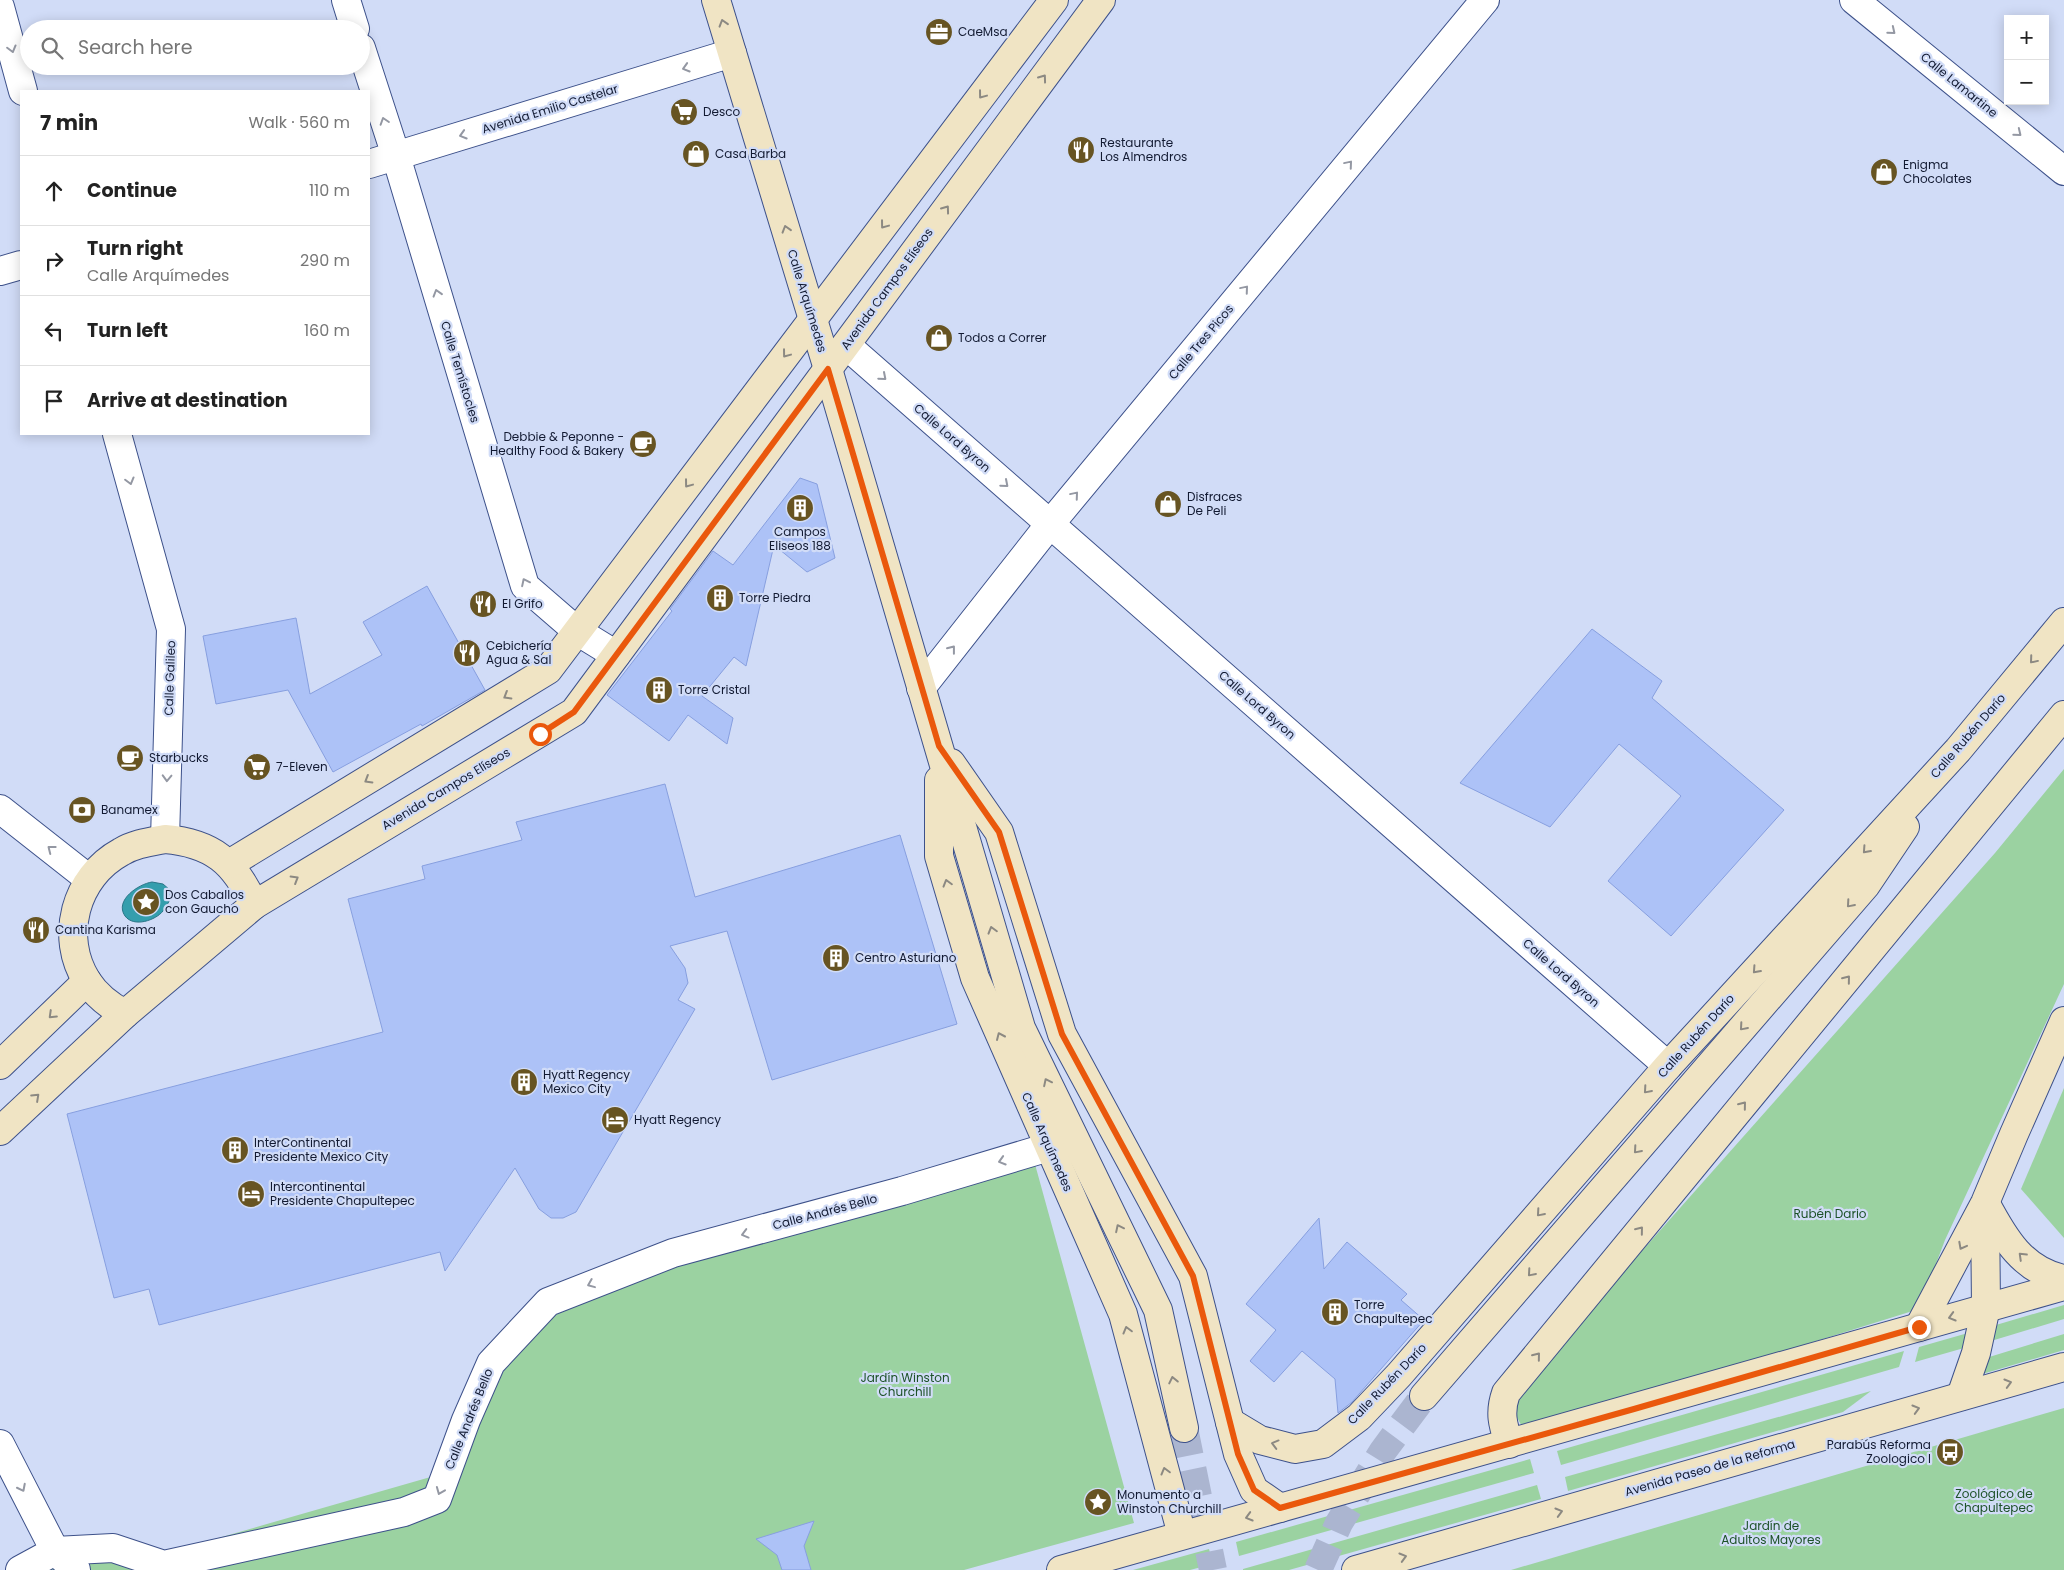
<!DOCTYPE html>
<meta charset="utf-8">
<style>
:root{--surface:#fff;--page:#f6f6f6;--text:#222;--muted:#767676;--line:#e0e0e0}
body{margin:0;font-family:Poppins,sans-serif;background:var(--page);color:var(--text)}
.controls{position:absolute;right:15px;top:15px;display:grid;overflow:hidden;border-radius:0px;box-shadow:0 2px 12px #0003}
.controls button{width:45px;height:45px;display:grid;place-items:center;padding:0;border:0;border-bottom:1px solid var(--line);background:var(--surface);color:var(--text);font:25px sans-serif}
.stop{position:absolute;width:15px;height:15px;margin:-11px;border:4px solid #ea580c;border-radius:50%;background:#fff}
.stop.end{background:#ea580c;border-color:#fff;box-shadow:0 1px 5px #0008}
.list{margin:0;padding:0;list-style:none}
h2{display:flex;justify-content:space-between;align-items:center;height:65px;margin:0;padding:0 20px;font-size:21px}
h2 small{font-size:16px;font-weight:400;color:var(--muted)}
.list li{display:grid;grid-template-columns:32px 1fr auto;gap:15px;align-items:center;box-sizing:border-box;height:70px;padding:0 20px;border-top:1px solid var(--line)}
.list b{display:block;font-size:19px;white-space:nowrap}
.list p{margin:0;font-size:16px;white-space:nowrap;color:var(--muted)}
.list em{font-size:16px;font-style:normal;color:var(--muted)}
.icon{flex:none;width:28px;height:28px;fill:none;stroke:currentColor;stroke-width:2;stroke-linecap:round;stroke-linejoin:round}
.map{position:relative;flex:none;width:2064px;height:1570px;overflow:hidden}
.search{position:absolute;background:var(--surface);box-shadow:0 2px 12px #0003;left:20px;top:20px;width:350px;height:55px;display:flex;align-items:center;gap:12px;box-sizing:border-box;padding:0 18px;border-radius:28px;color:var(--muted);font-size:19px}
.panel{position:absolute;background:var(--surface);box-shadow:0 2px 12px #0003;left:20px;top:90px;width:350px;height:345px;border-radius:0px}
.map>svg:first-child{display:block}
.green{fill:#9bd2a1}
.water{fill:#349ead;stroke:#2a7688}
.building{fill:#adc2f7;stroke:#879fdf}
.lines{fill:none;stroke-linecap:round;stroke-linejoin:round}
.secondary-tunnel{stroke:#abb5d0;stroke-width:28;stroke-dasharray:28 14;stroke-linecap:butt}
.street-casing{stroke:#3d518a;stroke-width:30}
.secondary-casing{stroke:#3d518a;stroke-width:30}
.street{stroke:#fff;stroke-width:28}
.secondary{stroke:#f0e4c4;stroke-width:28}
.oneway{stroke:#8c8982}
.oneway2{stroke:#9498a3}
.route{stroke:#ea580c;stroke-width:6}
.labels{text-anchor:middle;stroke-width:4.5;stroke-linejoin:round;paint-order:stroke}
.poi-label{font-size:12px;fill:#121a32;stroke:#d1dcf7;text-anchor:start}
.street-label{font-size:12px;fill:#121a32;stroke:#d1dcf7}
.park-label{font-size:12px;fill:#1d5228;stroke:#d1dcf7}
</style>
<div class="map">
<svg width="2064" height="1570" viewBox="0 0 2064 1570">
<rect width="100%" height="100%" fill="#d1dcf7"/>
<g class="green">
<polygon points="2064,769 2064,984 1945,1240 1919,1309 1525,1432 1513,1410 1523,1385 1995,853"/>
<polygon points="2064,1088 2064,1238 2021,1189"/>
<polygon points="1033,1157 1134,1523 964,1570 49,1570 108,1539 166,1553 434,1476 548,1304"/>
<polygon points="2064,1305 2064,1319 1991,1341 1996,1325"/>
<polygon points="1968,1333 1964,1348 1915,1362 1919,1347"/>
<polygon points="2064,1334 2064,1350 1979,1375 1986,1358"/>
<polygon points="1904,1351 1899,1367 1561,1465 1557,1451"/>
<polygon points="1871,1391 1843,1412 1568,1491 1565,1477"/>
<polygon points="2064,1408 2064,1570 1511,1570"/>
<polygon points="1530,1459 1534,1473 1239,1556 1236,1542"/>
<polygon points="1537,1485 1541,1499 1289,1570 1243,1570 1243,1569"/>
<polygon points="1209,1549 1213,1564 1190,1570 1133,1570"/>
</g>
<path class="water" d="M152,882L163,884L170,890C172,898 168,904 163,911C156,920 134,928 125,916C114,900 139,884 152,882Z"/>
<g class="building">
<polygon points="800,478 817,484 835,558 807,572 774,545 746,666 734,657 702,696 733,718 727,744 688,715 669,741 607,695 672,611 670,609 713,551 733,565"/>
<polygon points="427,586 485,690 422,726 421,724 333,772 288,690 216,704 203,636 296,618 310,694 382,655 363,622"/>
<polygon points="1592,629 1662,681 1652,698 1784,810 1671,936 1608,881 1681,796 1619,744 1550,827 1460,783"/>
<polygon points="665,784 695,897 900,835 957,1024 772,1080 727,931 670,946 685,968 688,983 678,1000 695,1009 576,1212 563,1218 551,1218 539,1209 515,1168 445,1271 440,1252 159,1325 149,1289 114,1298 67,1114 383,1032 348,899 425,879 422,866 522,840 516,822"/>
<polygon points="1319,1218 1324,1269 1347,1242 1407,1294 1401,1300 1424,1320 1352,1402 1338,1413 1335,1379 1302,1351 1274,1382 1250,1361 1276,1330 1246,1304"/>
<polygon points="814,1521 804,1546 811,1570 782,1570 777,1555 756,1539"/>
</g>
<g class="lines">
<g class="secondary-tunnel">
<polyline points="1184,1428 1213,1570"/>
<polyline points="1318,1570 1339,1523 1383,1451 1424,1396"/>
</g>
<g class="street-casing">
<g id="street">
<polyline points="346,0 355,29"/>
<polyline points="1854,0 2064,171"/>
<polyline points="0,7 23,91"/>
<polyline points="361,48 396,156 525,586 577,631 616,655"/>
<polyline points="369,164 732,53"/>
<polyline points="0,271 21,265"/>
<polyline points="846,345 1668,1066"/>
<polyline points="117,434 171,629 165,839"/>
<polyline points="921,688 1050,524 1485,0"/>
<polyline points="0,809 89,879"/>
<polyline points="0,1444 55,1551 76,1570"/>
<polyline points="20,1570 55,1551 113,1548 164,1565 404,1512 437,1499 466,1420 491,1363 548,1302 673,1253 902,1191 1049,1147"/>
</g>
</g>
<g class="secondary-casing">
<g id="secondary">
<polyline points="716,0 828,369 1021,1028 1158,1310 1184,1428"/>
<polyline points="951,763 999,832 1062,1034 1193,1276 1238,1454 1254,1490 1280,1508"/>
<polyline points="939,780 939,856 975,978 1123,1314 1182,1535"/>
<path d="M165,839C212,843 235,862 254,905L125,1014C110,1006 96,995 87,981C59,937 75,877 121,852C134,844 149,842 165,839Z"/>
<polyline points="229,864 548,670 1054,0"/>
<polyline points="254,905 574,712 1101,0"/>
<polyline points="0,1065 87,981"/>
<polyline points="0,1131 125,1014"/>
<path d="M1986,1204C2004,1238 2023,1271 2064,1279"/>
<polyline points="1919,1327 1985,1203 2014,1134 2064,1021"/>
<polyline points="1424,1396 1866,885 1905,827"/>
<polyline points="1961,1396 1976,1353 1986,1307 1985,1207"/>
<polyline points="1230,1422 1260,1440 1295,1449 1323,1444 1359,1417 1399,1375 1668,1066 1958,750 2064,622"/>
<path d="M1509,1444C1503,1425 1499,1413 1506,1393L2064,715"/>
<polyline points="1061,1570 2064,1286"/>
<polyline points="1356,1570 2064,1367"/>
</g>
</g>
<use href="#street" class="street"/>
<use href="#secondary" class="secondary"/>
</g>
<defs><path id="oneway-chevron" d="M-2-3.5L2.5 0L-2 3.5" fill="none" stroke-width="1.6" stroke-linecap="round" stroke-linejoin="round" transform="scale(1.25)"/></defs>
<g class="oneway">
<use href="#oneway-chevron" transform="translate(723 23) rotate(-107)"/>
<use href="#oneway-chevron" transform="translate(1043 78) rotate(-54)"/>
<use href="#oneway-chevron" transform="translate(982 95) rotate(127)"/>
<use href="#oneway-chevron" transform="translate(946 209) rotate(-54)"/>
<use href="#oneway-chevron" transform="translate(884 225) rotate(127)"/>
<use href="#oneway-chevron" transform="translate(786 229) rotate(-107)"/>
<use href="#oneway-chevron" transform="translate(786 354) rotate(127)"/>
<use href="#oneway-chevron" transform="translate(688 484) rotate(127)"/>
<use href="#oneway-chevron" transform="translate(2033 660) rotate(130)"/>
<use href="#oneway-chevron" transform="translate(507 696) rotate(149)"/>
<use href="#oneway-chevron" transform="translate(368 780) rotate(149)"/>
<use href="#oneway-chevron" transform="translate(1866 850) rotate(132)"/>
<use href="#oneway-chevron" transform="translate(295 879) rotate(-31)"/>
<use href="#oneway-chevron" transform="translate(947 883) rotate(-106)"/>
<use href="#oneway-chevron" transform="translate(1850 904) rotate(131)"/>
<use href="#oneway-chevron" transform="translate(992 930) rotate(-106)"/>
<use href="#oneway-chevron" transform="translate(1756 970) rotate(132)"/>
<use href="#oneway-chevron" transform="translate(1847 979) rotate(-51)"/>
<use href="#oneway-chevron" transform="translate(52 1015) rotate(136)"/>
<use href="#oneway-chevron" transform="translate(1743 1027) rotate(131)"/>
<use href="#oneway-chevron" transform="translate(1000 1036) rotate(-114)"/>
<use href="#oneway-chevron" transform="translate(1047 1082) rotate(-116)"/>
<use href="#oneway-chevron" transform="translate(1647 1090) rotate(131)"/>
<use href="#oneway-chevron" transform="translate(36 1097) rotate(-43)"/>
<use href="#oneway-chevron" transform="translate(1743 1105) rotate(-51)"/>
<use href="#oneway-chevron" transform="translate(1637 1150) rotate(131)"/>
<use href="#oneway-chevron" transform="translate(1540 1213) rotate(131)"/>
<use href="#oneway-chevron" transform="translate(1119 1228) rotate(-116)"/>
<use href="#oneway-chevron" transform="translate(1640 1230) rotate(-51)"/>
<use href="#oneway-chevron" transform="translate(1962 1246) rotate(118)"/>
<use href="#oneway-chevron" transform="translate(2022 1256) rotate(-136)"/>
<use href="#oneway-chevron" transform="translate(1531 1273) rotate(131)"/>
<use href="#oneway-chevron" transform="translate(1952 1317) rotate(164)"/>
<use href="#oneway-chevron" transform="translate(1127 1330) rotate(-105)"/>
<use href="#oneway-chevron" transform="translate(1537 1356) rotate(-51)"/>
<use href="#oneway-chevron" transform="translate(1173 1380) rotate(-102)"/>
<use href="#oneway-chevron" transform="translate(2008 1383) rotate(-16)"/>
<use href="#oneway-chevron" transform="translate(1916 1409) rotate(-16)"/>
<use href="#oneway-chevron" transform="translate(1275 1444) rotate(-165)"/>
<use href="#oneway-chevron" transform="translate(1165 1471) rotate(-105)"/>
<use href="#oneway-chevron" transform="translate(1559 1512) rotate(-16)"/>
<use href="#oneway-chevron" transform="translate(1249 1517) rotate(164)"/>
<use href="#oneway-chevron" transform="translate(1403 1557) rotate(-16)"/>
</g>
<g class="oneway2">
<use href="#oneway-chevron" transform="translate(1892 31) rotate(39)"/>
<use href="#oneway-chevron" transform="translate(12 49) rotate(75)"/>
<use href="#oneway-chevron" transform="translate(686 68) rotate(163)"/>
<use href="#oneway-chevron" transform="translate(384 121) rotate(-108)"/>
<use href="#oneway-chevron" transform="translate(2018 133) rotate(39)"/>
<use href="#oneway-chevron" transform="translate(463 135) rotate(163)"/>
<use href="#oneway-chevron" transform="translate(1349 164) rotate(-50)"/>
<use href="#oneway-chevron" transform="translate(1245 289) rotate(-50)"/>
<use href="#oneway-chevron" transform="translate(437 293) rotate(-107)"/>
<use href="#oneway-chevron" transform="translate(883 377) rotate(41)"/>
<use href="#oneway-chevron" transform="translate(130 481) rotate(75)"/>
<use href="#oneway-chevron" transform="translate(1005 484) rotate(41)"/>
<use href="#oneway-chevron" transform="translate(1075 495) rotate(-50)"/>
<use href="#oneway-chevron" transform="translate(525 582) rotate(-116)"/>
<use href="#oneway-chevron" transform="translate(952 649) rotate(-52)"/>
<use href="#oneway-chevron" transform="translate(167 778) rotate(92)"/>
<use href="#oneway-chevron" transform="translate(51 849) rotate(-142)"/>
<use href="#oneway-chevron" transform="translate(1002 1161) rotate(163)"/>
<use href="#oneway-chevron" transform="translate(745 1234) rotate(165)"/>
<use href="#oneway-chevron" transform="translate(591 1284) rotate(158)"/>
<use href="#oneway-chevron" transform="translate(22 1488) rotate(63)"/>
<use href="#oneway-chevron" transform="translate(440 1491) rotate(112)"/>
</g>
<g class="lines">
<polyline class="route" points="540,734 574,712 828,369 939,746 999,832 1062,1034 1193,1276 1238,1454 1254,1490 1280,1508 1634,1409 1919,1327"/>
</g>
<defs>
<g id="office-disc" transform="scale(1.4375)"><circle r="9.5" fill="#675422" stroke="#d1dcf7"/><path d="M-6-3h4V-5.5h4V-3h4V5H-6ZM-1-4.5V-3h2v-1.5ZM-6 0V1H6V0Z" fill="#fff"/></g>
<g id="supermarket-disc" transform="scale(1.4375)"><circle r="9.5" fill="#675422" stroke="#d1dcf7"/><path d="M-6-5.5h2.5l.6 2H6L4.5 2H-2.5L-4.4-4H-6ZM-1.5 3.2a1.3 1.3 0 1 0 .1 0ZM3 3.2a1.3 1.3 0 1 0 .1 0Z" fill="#fff"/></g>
<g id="restaurant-disc" transform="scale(1.4375)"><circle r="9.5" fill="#675422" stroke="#d1dcf7"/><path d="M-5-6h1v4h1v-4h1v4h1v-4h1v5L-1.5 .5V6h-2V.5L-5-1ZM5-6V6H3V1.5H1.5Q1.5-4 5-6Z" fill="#fff"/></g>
<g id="shop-disc" transform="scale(1.4375)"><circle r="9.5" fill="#675422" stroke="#d1dcf7"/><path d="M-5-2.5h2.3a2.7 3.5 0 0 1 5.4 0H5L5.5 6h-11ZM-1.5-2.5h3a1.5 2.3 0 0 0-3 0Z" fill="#fff"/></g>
<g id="cafe-disc" transform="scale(1.4375)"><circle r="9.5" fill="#675422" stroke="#d1dcf7"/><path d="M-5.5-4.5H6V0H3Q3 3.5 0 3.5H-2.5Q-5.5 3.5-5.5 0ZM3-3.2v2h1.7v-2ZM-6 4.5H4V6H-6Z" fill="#fff"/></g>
<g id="building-disc" transform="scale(1.4375)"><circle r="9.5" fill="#675422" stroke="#d1dcf7"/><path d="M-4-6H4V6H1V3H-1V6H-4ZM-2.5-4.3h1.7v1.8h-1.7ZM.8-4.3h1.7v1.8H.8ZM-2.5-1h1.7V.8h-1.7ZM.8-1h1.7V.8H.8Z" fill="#fff"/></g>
<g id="bank-disc" transform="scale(1.4375)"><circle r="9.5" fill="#675422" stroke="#d1dcf7"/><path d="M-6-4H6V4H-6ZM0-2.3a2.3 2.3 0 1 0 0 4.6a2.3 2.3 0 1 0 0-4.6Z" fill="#fff"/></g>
<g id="sight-disc" transform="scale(1.4375)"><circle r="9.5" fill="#675422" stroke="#d1dcf7"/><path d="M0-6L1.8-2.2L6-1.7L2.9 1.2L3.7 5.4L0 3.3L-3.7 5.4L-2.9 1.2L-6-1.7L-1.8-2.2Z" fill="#fff"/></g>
<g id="hotel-disc" transform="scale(1.4375)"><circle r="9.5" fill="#675422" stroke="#d1dcf7"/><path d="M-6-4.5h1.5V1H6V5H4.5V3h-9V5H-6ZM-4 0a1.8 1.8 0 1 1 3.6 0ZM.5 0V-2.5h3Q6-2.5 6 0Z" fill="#fff"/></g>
<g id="bus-disc" transform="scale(1.4375)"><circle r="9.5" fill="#675422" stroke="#d1dcf7"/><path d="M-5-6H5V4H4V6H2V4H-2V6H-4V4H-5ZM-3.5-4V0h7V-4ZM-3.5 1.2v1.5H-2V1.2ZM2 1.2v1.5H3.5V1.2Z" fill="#fff"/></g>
</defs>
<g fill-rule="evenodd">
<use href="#office-disc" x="939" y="32"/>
<use href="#supermarket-disc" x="684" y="112"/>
<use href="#restaurant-disc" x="1081" y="150"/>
<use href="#shop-disc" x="696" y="154"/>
<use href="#shop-disc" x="1884" y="172"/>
<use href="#shop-disc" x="939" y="338"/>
<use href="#cafe-disc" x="643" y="444"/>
<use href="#shop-disc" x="1168" y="504"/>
<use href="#building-disc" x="800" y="508"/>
<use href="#building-disc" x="720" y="598"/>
<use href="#restaurant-disc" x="483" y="604"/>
<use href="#restaurant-disc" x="467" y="653"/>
<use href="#building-disc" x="659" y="690"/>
<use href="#cafe-disc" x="130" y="758"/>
<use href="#supermarket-disc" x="257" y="767"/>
<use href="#bank-disc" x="82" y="810"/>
<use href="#sight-disc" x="146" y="902"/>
<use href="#restaurant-disc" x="36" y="930"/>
<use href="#building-disc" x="836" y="958"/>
<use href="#building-disc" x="524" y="1082"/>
<use href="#hotel-disc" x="615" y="1120"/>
<use href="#building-disc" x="235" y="1150"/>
<use href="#hotel-disc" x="251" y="1194"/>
<use href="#building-disc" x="1335" y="1312"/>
<use href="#bus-disc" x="1950" y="1452"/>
<use href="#sight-disc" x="1098" y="1502"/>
</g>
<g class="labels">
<g class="poi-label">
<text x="958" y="36">CaeMsa</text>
<text x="703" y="116">Desco</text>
<text x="1100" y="147">Restaurante<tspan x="1100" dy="14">Los Almendros</tspan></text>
<text x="715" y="158">Casa Barba</text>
<text x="1903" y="169">Enigma<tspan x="1903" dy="14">Chocolates</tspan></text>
<text x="958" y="342">Todos a Correr</text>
<text x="624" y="441" text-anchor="end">Debbie &amp; Peponne -<tspan x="624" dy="14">Healthy Food &amp; Bakery</tspan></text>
<text x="1187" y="501">Disfraces<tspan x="1187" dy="14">De Peli</tspan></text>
<text x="800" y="536" text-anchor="middle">Campos<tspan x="800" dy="14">Eliseos 188</tspan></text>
<text x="739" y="602">Torre Piedra</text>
<text x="502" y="608">El Grifo</text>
<text x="486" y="650">Cebichería<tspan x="486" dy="14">Agua &amp; Sal</tspan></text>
<text x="678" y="694">Torre Cristal</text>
<text x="149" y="762">Starbucks</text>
<text x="276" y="771">7-Eleven</text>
<text x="101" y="814">Banamex</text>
<text x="165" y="899">Dos Caballos<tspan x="165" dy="14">con Gaucho</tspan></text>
<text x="55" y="934">Cantina Karisma</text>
<text x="855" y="962">Centro Asturiano</text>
<text x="543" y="1079">Hyatt Regency<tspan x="543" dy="14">Mexico City</tspan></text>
<text x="634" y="1124">Hyatt Regency</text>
<text x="254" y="1147">InterContinental<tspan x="254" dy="14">Presidente Mexico City</tspan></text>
<text x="270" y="1191">Intercontinental<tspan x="270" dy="14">Presidente Chapultepec</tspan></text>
<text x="1354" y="1309">Torre<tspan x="1354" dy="14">Chapultepec</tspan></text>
<text x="1931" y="1449" text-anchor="end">Parabús Reforma<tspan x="1931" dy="14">Zoologico I</tspan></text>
<text x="1117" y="1499">Monumento a<tspan x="1117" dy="14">Winston Churchill</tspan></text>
</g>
<g class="street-label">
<text transform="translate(1959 85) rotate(39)" y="4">Calle Lamartine</text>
<text transform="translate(550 109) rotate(-17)" y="4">Avenida Emilio Castelar</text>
<text transform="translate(887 289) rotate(-54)" y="4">Avenida Campos Elíseos</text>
<text transform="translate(807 301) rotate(73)" y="4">Calle Arquímedes</text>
<text transform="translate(1201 342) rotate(-50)" y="4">Calle Tres Picos</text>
<text transform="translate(460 372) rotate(73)" y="4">Calle Temístocles</text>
<text transform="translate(952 438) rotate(41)" y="4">Calle Lord Byron</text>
<text transform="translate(170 678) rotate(-88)" y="4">Calle Galileo</text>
<text transform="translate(1257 705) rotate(41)" y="4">Calle Lord Byron</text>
<text transform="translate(1968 736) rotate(-49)" y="4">Calle Rubén Darío</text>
<text transform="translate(446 789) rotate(-31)" y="4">Avenida Campos Elíseos</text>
<text transform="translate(1561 973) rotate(41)" y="4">Calle Lord Byron</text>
<text transform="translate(1696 1036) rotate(-48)" y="4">Calle Rubén Darío</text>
<text transform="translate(1047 1142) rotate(66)" y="4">Calle Arquímedes</text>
<text transform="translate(825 1212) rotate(-15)" y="4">Calle Andrés Bello</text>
<text transform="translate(1387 1384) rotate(-46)" y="4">Calle Rubén Darío</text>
<text transform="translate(469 1419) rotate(-68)" y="4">Calle Andrés Bello</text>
<text transform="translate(1710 1468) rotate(-16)" y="4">Avenida Paseo de la Reforma</text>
</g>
<g class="park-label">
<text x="1830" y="1218">Rubén Dario</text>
<text x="905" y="1382">Jardín Winston<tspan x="905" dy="14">Churchill</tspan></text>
<text x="1994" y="1498">Zoológico de<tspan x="1994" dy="14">Chapultepec</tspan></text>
<text x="1771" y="1530">Jardín de<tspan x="1771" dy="14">Adultos Mayores</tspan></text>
</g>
</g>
</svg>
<div class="controls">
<button>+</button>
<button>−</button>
</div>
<div class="stop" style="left:540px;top:734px"></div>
<div class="stop end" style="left:1919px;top:1327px"></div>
<div class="search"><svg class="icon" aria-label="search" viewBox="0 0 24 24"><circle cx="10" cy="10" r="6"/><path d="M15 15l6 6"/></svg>Search here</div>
<section class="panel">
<h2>7 min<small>Walk · 560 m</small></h2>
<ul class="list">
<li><svg class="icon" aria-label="ahead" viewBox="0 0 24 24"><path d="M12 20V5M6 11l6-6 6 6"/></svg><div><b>Continue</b></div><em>110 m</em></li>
<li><svg class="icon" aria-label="right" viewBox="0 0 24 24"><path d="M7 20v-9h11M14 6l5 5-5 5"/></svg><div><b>Turn right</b><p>Calle Arquímedes</p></div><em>290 m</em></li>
<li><svg class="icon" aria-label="left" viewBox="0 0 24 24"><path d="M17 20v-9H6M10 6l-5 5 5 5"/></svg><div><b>Turn left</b></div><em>160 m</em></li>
<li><svg class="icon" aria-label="arrive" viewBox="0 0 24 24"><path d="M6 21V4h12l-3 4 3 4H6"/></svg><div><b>Arrive at destination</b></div></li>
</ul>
</section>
</div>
